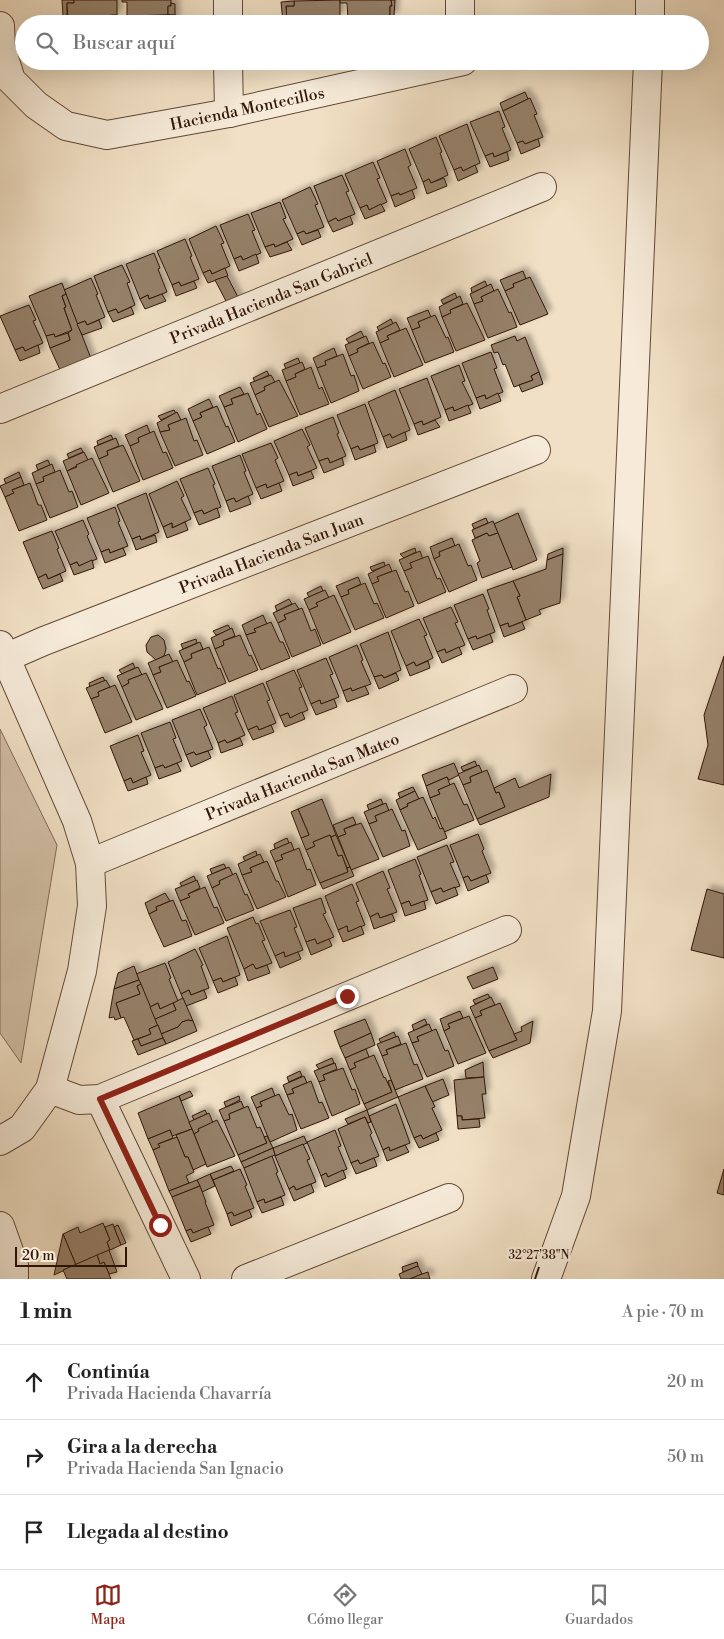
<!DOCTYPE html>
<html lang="es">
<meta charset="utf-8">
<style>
:root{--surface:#fff;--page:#f2f2f2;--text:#222;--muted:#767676;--line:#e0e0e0;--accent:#8f2418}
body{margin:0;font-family:"Libre Bodoni",serif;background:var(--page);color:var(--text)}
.scale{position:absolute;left:15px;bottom:12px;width:112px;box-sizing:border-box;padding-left:5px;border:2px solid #321706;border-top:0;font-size:14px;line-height:18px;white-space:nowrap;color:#321706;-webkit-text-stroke:4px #f6ebd9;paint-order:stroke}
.stop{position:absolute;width:15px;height:15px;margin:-11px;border:4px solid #8f2418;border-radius:50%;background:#fff}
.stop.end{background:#8f2418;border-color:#fff;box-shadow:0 1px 5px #0008}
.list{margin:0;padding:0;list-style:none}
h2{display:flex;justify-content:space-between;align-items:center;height:65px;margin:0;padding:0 20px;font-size:21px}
h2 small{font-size:16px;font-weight:400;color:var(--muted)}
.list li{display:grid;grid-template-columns:32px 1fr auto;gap:15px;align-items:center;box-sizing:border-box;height:75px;padding:0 20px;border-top:1px solid var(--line)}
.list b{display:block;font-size:19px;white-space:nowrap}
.list p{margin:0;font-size:16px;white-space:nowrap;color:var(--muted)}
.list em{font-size:16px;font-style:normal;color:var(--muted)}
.icon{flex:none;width:28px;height:28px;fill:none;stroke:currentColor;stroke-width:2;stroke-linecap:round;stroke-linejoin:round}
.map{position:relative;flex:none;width:724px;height:1279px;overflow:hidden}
.search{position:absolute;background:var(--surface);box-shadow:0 5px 20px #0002;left:15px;right:15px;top:15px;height:55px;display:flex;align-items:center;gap:12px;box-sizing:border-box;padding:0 18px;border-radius:28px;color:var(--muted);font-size:19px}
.sheet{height:290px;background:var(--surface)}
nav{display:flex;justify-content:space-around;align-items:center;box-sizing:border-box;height:70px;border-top:1px solid var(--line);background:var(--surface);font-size:14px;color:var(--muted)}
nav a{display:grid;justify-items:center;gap:2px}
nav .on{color:var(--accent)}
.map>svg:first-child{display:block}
.green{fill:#d1bea5;stroke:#826a56}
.building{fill:#958069;stroke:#321706;filter:url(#shadow)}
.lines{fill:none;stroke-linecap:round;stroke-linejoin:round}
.minor-casing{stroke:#624936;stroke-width:30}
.tertiary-casing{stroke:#624936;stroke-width:30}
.minor{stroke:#f6ebd9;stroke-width:28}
.tertiary{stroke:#f6ebd9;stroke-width:28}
.route{stroke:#8f2418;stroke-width:6}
.ticks{fill:none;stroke:#321706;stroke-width:2}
.labels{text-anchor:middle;stroke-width:5;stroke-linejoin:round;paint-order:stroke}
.street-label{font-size:16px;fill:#321706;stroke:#f6ebd9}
.ticks-label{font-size:12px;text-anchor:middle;fill:#321706;stroke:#f6ebd9;stroke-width:5;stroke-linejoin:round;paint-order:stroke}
</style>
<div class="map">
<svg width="724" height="1279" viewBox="0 0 724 1279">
<defs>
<filter id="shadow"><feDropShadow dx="4.5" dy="-4.5" stdDeviation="2.5" flood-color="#0004"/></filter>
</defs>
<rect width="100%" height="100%" fill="#f1e0c5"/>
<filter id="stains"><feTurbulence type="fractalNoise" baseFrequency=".004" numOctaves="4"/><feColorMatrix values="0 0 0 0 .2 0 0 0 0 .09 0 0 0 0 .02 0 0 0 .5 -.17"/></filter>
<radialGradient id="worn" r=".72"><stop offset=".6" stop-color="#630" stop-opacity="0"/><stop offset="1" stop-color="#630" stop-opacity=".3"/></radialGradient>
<polygon class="green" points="0,729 57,845 21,1063 0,1033"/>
<g class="building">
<polygon points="62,0 74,0 74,3 67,3 67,16 63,16"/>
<polygon points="74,0 117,0 117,15 111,15 112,24 70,24 70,21 68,22 67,3 74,3"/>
<polygon points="122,0 171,0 171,6 168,6 168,15 127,16 127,2 122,2"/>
<polygon points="340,0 340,17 331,17 331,24 287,24 286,6 294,6 294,1"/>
<polygon points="340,0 391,0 392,6 390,6 390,17 348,19 347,3 340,3"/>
<polygon points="391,0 395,0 394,16 390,17 390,6 392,6"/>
<polygon points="294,1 294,6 286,6 287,21 283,22 281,2"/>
<polygon points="171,3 175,4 175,15 168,15 168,6 171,6"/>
<rect x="168" y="15" width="7" height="9"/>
<polygon points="168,15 168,24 127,24 127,16"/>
<polygon points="75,61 117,61 117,63 75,64"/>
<polygon points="525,92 528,99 503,111 500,103"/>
<polygon points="530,98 537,114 534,115 543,137 525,144 523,141 517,143 503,111"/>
<polygon points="499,111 505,127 502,128 511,150 494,157 493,153 485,156 470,122"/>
<polygon points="467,124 480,163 463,171 461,167 454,170 439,136"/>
<polygon points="436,137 442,152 440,153 448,175 431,183 429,179 423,182 409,149"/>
<polygon points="538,139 540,146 521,154 517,143 523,141 525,144"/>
<polygon points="405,149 411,165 408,167 417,188 400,195 399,193 391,196 377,161"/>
<polygon points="507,152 509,160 490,167 485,156 493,153 494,157"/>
<polygon points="373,162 380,178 377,179 387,202 369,210 367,205 360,208 345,174"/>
<polygon points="475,165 478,172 458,181 454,170 461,167 463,171"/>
<polygon points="342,175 349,191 346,192 355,214 338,221 336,218 328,222 314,186"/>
<polygon points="444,178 447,186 427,194 423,182 429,179 431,183"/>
<polygon points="310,187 318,204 315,205 324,227 306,234 304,231 297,234 282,200"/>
<polygon points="412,190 415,198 395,207 391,196 399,193 400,195"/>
<polygon points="280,202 286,218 283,219 293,239 275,247 274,244 265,247 251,213"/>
<polygon points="381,204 385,211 365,219 360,208 367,205 369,210"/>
<polygon points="248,214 255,230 252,231 261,253 243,260 241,256 234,259 220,225"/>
<polygon points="350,216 353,224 333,232 328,222 336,218 338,221"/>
<polygon points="216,226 224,243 221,244 230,266 212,274 210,270 203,273 189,239"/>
<polygon points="318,230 321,237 302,245 297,234 304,231 306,234"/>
<polygon points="185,239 192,256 190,257 199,279 181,286 179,282 172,285 157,251"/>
<polygon points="287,242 292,250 270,257 265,247 274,244 275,247"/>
<polygon points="154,253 160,268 158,269 167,292 149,299 148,295 140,299 126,264"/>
<polygon points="256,254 259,263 239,271 234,259 241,256 243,260"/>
<polygon points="122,265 130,282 127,283 135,305 118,313 116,309 108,312 94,276"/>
<polygon points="225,268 228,276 208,283 203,273 210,270 212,274"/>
<polygon points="523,271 526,279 513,284 514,287 505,291 500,280"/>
<polygon points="227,276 240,301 228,305 215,280"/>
<polygon points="530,277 548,314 520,325 505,291 514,287 513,284"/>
<polygon points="91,278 98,294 96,295 105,317 87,325 85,321 77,324 64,290"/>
<polygon points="194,281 197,288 176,296 172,285 179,282 181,286"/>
<polygon points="485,281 487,286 472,293 471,288"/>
<polygon points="62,283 66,294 62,296 66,307 64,308 72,330 55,337 54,334 46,336 29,296"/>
<polygon points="491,284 494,291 481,297 483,301 474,304 470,294"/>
<polygon points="498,289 509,313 511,312 517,327 488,338 474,304 483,301 481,297"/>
<polygon points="455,293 457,298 443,304 441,300"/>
<polygon points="66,294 92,361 62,374 50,348 70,340 68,333 72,330 64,308 66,307 62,296"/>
<polygon points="162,294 166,301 145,309 140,299 148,295 149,299"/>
<polygon points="460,296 463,304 450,310 451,313 442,317 439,307"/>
<polygon points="467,303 485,340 456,351 442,317 451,313 450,310"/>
<polygon points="29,305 36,320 33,321 43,343 25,351 23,347 15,350 0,316"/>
<polygon points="131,307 134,314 113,322 108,312 116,309 118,313"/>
<polygon points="428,310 431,317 418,322 420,327 412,330 407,318"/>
<polygon points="435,315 446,338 448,337 454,352 425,363 412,330 420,327 418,322"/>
<polygon points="391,319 393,324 379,331 377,327"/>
<polygon points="99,320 102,328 82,335 77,324 85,321 87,325"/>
<polygon points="396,322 400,330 387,336 389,339 380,343 376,332"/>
<polygon points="406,328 423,365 394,377 380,343 389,339 387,336"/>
<polygon points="361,331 364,337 349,343 346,339"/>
<polygon points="68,333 70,340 50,348 46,336 54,334 55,337"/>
<polygon points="366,336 369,343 357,349 358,352 349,356 345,345"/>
<polygon points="515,336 517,341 525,337 539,372 531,376 533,380 514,387 505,364 503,365 498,352 494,353 491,345"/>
<polygon points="373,342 383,364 385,363 391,377 363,389 349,356 358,352 357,349"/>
<polygon points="38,345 40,353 20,361 15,350 23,347 25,351"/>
<polygon points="334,348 337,356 325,361 326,365 317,368 313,358"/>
<polygon points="491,352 497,368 494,369 503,392 486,399 485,395 476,398 462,363"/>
<polygon points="343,354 351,376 354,375 359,391 331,403 317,368 326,365 325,361"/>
<polygon points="298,358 300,363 286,369 284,364"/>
<polygon points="302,362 305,369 295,374 296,377 286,381 282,370"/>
<polygon points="459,365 465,381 462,382 473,404 454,411 453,407 445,410 431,376"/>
<polygon points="311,367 319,389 322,387 329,404 300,415 286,381 296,377 295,374"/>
<polygon points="267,371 269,375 255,382 253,378"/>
<polygon points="539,372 543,384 522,392 519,385 533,380 531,376"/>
<polygon points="271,375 275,382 264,387 265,390 255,395 250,383"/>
<polygon points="427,378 441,417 423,425 422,421 414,424 399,389"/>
<polygon points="279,380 298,416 269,427 255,395 265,390 264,387"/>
<polygon points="240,387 244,394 231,399 233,404 224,407 219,396"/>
<polygon points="395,390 410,430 392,438 390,434 383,437 368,402"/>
<polygon points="248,393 257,415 260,413 267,429 238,442 224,407 233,404 231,399"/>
<polygon points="498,393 501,401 480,409 476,398 485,395 486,399"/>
<polygon points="209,399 213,407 200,413 202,417 193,421 188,409"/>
<polygon points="365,404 378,443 360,450 358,446 351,449 337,415"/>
<polygon points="468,405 471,413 449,421 445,410 453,407 454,411"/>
<polygon points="217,406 226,427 228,426 235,442 207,454 193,421 202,417 200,413"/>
<polygon points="174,410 176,413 161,420 158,416"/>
<polygon points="177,412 181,420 168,425 170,430 160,432 157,423"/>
<polygon points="333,417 339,433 337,434 346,456 330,463 328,458 319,461 305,428"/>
<polygon points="186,418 194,441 197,440 203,455 175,466 160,432 170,430 168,425"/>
<polygon points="435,420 440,427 418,435 414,424 422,421 423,425"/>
<polygon points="147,425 150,433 138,438 139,442 130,446 125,435"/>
<polygon points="302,429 310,445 307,447 317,468 298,476 297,472 289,475 274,441"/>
<polygon points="154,431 163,453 166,452 173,468 143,480 130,446 139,442 138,438"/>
<polygon points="405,432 407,440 387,448 383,437 390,434 392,438"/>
<polygon points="111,435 113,439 98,445 97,441"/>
<polygon points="116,438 119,446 107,451 108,455 99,459 94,447"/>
<polygon points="271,443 278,458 275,460 284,481 267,488 266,484 256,488 242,454"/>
<polygon points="123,445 140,481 113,492 99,459 108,455 107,451"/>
<polygon points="374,445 376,452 355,460 351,449 358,446 360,450"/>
<polygon points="81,448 83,452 69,458 67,454"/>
<polygon points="84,452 88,460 67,471 63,461"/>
<polygon points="240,455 246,471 244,472 253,494 236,502 234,498 226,501 212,466"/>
<polygon points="92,458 109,493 81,505 67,471 77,467 76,465"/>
<polygon points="328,458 330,463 342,458 344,465 324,473 319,461"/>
<polygon points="48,460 50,465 38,470 36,465"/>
<polygon points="52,464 55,472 43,477 44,481 36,484 32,473"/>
<polygon points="208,468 215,484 213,485 221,507 204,514 202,510 194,513 180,479"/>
<polygon points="60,470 69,492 72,491 78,507 50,518 36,484 44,481 43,477"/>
<polygon points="311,471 314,478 293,486 289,475 297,472 298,476"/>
<polygon points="19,472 21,477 6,484 4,479"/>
<polygon points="21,477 24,485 12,490 14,493 5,497 0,486"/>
<polygon points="177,481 184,496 181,498 191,519 172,528 172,523 163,527 149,494"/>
<polygon points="30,483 38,505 41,505 47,520 19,531 5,497 14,493 12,490"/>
<polygon points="279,483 282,491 261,499 256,488 266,484 267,488"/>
<polygon points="146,493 159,532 141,540 140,536 132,539 117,505"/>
<polygon points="248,496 251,504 230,512 226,501 234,498 236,502"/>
<polygon points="115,507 120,521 118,522 128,546 110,553 109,549 101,552 87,518"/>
<polygon points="217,508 220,517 199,525 194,513 202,510 204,514"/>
<polygon points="518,513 537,560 513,570 494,524"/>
<polygon points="486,518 488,523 474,529 472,524"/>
<polygon points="83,520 89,534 87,536 97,559 79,566 77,562 70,565 55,531"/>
<polygon points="493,521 498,533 489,536 487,533 475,538 472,530"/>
<polygon points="185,522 188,530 167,538 163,527 172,523 172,528"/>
<polygon points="52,531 59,548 57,549 66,571 48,579 46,574 38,578 23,542"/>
<polygon points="487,533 489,536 498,533 512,567 482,578 477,563 480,561 472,540"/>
<polygon points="155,535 157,542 136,550 132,539 140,536 141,540"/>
<polygon points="452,538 455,546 439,552 440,556 434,559 430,547"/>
<polygon points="459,544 468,566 471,565 477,580 449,592 434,559 440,556 439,552"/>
<polygon points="123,548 126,555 105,563 101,552 109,549 110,553"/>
<polygon points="415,548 416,552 404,558 400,554"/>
<polygon points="563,548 563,554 547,560 548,554"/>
<polygon points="420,551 423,559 410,563 412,568 404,571 399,560"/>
<polygon points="563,554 560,603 539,610 541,614 526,620 517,597 520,596 513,581 546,569 547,560"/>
<polygon points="428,556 437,579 440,578 446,592 418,604 404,571 412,568 410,563"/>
<polygon points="92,560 94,568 74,575 70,565 77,562 79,566"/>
<polygon points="384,562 385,566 372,571 370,567"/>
<polygon points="389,564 392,571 377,577 379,581 372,584 368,574"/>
<polygon points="396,570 405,592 408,591 414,606 386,618 372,584 379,581 377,577"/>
<polygon points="46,574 48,579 60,574 63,581 43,589 38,578"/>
<polygon points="358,577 361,584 348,590 349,594 341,597 336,586"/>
<polygon points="513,581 520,596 517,597 526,620 509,627 508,623 500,626 487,590"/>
<polygon points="365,583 374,604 377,603 384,618 355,630 341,597 349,594 348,590"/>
<polygon points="321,586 323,591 309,597 307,593"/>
<polygon points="325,590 329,598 316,603 318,606 309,610 304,599"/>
<polygon points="483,594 489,609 487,610 495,632 477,639 476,636 468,639 454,605"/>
<polygon points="334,595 351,632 323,644 309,610 318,606 316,603"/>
<polygon points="289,599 292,604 277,611 275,606"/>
<polygon points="295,603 299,609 284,615 286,619 278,623 273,613"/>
<polygon points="451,607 458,622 455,623 465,645 446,653 445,649 437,652 423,618"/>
<polygon points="302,608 311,631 315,629 321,645 292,657 278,623 286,619 284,615"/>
<polygon points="263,615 267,624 254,629 256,632 246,635 242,625"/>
<polygon points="419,619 427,635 424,636 433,658 416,666 414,662 406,666 391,631"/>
<polygon points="271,622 280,642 283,642 290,658 261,670 246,635 256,632 254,629"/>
<polygon points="522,622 525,629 504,637 500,626 508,623 509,627"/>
<polygon points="228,625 231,630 216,635 213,631"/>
<polygon points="232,628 235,636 223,641 224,645 215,649 211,638"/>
<polygon points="388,632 401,670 384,678 382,675 374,677 360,644"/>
<polygon points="490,634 493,642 473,650 468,639 476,636 477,639"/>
<polygon points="158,635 164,640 166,649 164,656 156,660 147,652 146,645 151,637"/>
<polygon points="240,635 249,656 251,655 258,670 229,682 215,649 224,645 223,641"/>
<polygon points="196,639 197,643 183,649 181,644"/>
<polygon points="200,642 203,649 191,654 192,658 184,662 179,651"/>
<polygon points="357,645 363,660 361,661 371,684 352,691 351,688 343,691 329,657"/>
<polygon points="209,647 218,669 220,668 226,683 197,695 184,662 192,658 191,654"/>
<polygon points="459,647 462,654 442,663 437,652 445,649 446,653"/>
<polygon points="169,654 173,662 159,667 161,672 153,675 148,663"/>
<polygon points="724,656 724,785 698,779 708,745 704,715"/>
<polygon points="326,658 333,674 330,675 339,697 321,704 320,700 311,704 297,670"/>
<polygon points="177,660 187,682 189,681 196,696 167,708 153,675 161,672 159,667"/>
<polygon points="428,661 430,668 410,676 406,666 414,662 416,666"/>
<polygon points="133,663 135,668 122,674 119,670"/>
<polygon points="138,667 142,675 128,680 129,683 122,687 117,676"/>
<polygon points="294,670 302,687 299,688 308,710 290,718 288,713 280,716 266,682"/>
<polygon points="146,673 163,709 136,720 122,687 129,683 128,680"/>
<polygon points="396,673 399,680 379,689 374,677 382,675 384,678"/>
<polygon points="103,677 105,681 90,687 89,683"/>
<polygon points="106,680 110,687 98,692 99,696 91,699 86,688"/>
<polygon points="263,683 270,700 267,701 276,723 259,730 257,726 248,730 234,695"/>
<polygon points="115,685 132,722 105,733 91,699 99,696 98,692"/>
<polygon points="365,686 369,694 347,702 343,691 351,688 352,691"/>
<polygon points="232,696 238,712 235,713 245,735 227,743 225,740 218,743 203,708"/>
<polygon points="334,699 337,707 316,715 311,704 320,700 321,704"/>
<polygon points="200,709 207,725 204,727 213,749 196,755 194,752 186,755 172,720"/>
<polygon points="302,712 305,719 285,727 280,716 288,713 290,718"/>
<polygon points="170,722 176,738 173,739 182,761 165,768 163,765 155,768 141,733"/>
<polygon points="271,725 274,732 253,740 248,730 257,726 259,730"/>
<polygon points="138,735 144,751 141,752 151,775 133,783 131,778 124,781 110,746"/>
<polygon points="240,738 243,745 221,753 218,743 225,740 227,743"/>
<polygon points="208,751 211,758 191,767 186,755 194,752 196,755"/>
<polygon points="475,761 477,766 463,771 461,767"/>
<polygon points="177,763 181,771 159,779 155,768 163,765 165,768"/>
<polygon points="454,763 459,775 449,780 447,777 426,786 422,775"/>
<polygon points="479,765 482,772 470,777 471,782 463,785 458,774"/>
<polygon points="487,770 496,793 499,792 505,807 477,819 463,785 471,782 470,777"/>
<polygon points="551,774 549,797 480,825 477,819 505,807 499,792 496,793 494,788 515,778 519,788"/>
<polygon points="146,777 148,784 128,791 124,781 131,778 133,783"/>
<polygon points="447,777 450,785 438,790 440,794 430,798 426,786"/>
<polygon points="454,783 464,805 467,804 474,820 444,832 430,798 440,794 438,790"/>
<polygon points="413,787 415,791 400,798 398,793"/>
<polygon points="415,791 419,799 407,804 408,806 400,810 396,800"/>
<polygon points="423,797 433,819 435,817 440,829 443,828 447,838 418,850 400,810 408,806 407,804"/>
<polygon points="322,799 336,835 331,837 330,835 313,842 315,846 306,850 301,838 309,835 298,809"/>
<polygon points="381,799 383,804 369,810 367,805"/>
<polygon points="386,803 389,811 375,816 377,821 369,824 364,812"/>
<polygon points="298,809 309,835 301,838 291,812"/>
<polygon points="392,809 402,831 405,830 410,846 383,857 369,824 377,821 375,816"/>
<polygon points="353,817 356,824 344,829 346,834 338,837 333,825"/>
<polygon points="361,823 379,859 351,870 338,837 346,834 344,829"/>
<polygon points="478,834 484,849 482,851 491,873 471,881 468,876 463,878 450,845"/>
<polygon points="330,835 338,856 342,855 348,872 320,883 306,850 315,846 313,842"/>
<polygon points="336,835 350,867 347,868 342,855 338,856 331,837"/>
<polygon points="287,838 289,843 275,849 274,844"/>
<polygon points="291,842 294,850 281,855 283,859 275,862 270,851"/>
<polygon points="447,845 454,862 450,863 460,886 443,892 441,888 431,892 417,857"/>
<polygon points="299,848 307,870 310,869 316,885 288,897 275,862 283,859 281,855"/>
<polygon points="256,851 257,856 245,861 243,857"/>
<polygon points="260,854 264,862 250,868 252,872 242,875 238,864"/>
<polygon points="415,859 421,874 419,875 428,900 411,906 409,901 401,904 388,870"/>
<polygon points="267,861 276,881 278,881 286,897 257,909 242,875 252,872 250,868"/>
<polygon points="224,864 226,868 212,874 210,869"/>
<polygon points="229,867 233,875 219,881 220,884 212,888 207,876"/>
<polygon points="350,867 354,876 323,889 320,883 348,872 347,868"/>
<polygon points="383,871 390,888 387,889 397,912 380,918 378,913 370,917 356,883"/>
<polygon points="236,873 245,895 247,894 254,910 226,921 212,888 220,884 219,881"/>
<polygon points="486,875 489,882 468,891 463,878 468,876 471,881"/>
<polygon points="194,876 196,881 182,887 180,883"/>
<polygon points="197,880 200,888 188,894 190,897 180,901 175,889"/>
<polygon points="352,884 359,901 356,902 365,925 348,932 347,926 338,930 325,896"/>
<polygon points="205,887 214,908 217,907 224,923 195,935 180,901 190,897 188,894"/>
<polygon points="455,887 458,895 436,904 431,892 441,888 443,892"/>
<polygon points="707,889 724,894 724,958 691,950"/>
<polygon points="165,893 170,901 156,907 157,910 149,914 145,903"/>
<polygon points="321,898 326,913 323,914 334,937 317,944 315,939 306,942 293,908"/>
<polygon points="173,900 182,921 186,920 192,936 164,947 149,914 157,910 156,907"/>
<polygon points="409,901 411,906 424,901 426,909 405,916 401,904"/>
<polygon points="290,910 297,927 294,928 303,950 285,957 284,952 275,956 260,921"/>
<polygon points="378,913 380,918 392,914 395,921 374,929 370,917"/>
<polygon points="253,917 256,924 258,923 265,940 262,941 272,963 256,969 253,964 244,969 227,928"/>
<polygon points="347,926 348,932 361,926 364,934 343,942 338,930"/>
<polygon points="227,936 240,975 223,982 221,978 213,981 199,948"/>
<polygon points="315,939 317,944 329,939 332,946 311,955 306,942"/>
<polygon points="195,949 203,965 201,966 209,988 191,995 189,990 181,994 168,962"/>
<polygon points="284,952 285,957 298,952 301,959 280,968 275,956"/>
<polygon points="165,963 171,978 169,979 178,1001 160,1009 158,1003 150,1007 136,974"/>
<polygon points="253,964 256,969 267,965 270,973 248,981 244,969"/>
<polygon points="134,966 139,980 114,989 118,973"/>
<polygon points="493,967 498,979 473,989 467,977"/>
<polygon points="235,977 238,985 218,993 213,981 221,978 223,982"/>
<polygon points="139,980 141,984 137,986 140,994 116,1003 121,1018 115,1020 114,1017 109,1018 114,989"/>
<polygon points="141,984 158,1025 149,1029 151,1034 134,1040 124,1017 121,1018 116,1003 140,994 137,986"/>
<polygon points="189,990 191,995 204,990 207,998 186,1006 181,994"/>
<polygon points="488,994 490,998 475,1004 473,1000"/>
<polygon points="491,997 495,1005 480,1011 482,1015 475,1018 470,1007"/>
<polygon points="183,998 193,1021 188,1020 182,1022 178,1027 161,1034 155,1019 176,1010 173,1003"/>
<polygon points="158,1003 160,1009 173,1003 176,1010 155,1019 150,1007"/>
<polygon points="500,1003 517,1040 489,1051 475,1018 482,1015 480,1011"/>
<polygon points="460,1011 463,1018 448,1024 450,1028 444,1031 440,1019"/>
<polygon points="469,1016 486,1053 458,1064 444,1031 450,1028 448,1024"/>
<polygon points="365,1019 371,1033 340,1047 334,1031"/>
<polygon points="425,1019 427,1024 414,1031 412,1025"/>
<polygon points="188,1020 193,1021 197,1031 166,1044 161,1034 178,1027 182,1022"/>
<polygon points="533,1021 530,1043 493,1058 489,1051 517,1040 514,1034 522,1031 521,1027"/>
<polygon points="429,1024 432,1031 417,1037 419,1041 412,1043 408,1033"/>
<polygon points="158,1025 163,1038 141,1046 138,1039 151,1034 149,1029"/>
<polygon points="436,1029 445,1051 448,1050 454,1066 427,1077 412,1043 419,1041 417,1037"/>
<polygon points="394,1032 396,1037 381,1043 379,1039"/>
<polygon points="371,1033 375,1045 345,1058 340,1047"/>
<polygon points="398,1036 401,1044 386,1050 388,1054 382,1056 377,1044"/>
<polygon points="163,1038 166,1044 138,1055 132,1041 138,1039 141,1046"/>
<polygon points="406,1043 414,1065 417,1064 423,1079 395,1090 382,1056 388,1054 386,1050"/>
<polygon points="366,1049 369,1057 354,1063 356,1067 350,1070 345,1058"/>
<polygon points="374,1055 384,1078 385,1077 392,1092 364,1104 350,1070 356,1067 354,1063"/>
<polygon points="332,1058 334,1063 319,1069 316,1065"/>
<polygon points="483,1062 484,1077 466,1078 465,1070"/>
<polygon points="335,1063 337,1069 323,1075 325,1080 319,1082 314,1071"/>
<polygon points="343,1068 352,1090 355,1089 360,1104 332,1116 319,1082 325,1080 323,1075"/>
<polygon points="300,1071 302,1076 289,1082 287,1077"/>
<polygon points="304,1076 307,1083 292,1089 294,1093 287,1095 283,1085"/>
<polygon points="484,1077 486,1094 482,1094 485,1118 462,1120 462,1116 457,1116 454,1080"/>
<polygon points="443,1079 449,1095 432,1102 425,1086"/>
<polygon points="391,1080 398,1097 367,1110 364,1104 392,1092 388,1081"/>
<polygon points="311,1081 319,1103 322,1102 329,1118 301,1129 287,1095 294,1093 292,1089"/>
<polygon points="425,1086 435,1107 432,1108 442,1130 423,1139 421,1135 414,1138 398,1097"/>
<polygon points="272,1088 275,1096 260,1102 262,1106 256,1108 251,1097"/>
<polygon points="190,1091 193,1096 181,1101 179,1096"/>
<polygon points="279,1094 289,1115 292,1114 297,1130 270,1142 256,1108 262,1106 260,1102"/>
<polygon points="179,1096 192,1129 172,1136 170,1130 148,1139 138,1113"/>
<polygon points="239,1096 240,1100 226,1107 224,1102"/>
<polygon points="241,1101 244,1108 229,1114 230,1119 224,1121 219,1110"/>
<polygon points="396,1104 410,1143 390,1151 389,1147 383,1150 369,1116"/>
<polygon points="248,1106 257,1128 260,1127 267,1143 238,1155 224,1121 230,1119 229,1114"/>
<polygon points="205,1110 207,1114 194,1120 192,1116"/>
<polygon points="367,1110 371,1122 368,1123 365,1117 348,1124 345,1119"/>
<polygon points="209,1113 213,1123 198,1129 199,1131 194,1134 189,1122"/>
<polygon points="457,1116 462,1116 462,1120 479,1119 480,1127 458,1129"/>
<polygon points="365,1117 372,1133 370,1135 379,1156 360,1164 358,1160 351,1163 338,1129"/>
<polygon points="217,1120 235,1156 207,1167 194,1134 199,1131 198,1129"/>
<polygon points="192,1129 206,1164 193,1170 188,1157 185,1157 176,1135"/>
<polygon points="170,1130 173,1138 158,1144 160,1147 153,1150 148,1139"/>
<polygon points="335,1130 341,1146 338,1147 347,1169 328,1177 326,1173 321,1176 307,1142"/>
<polygon points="436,1133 439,1140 419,1148 414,1138 421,1135 423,1139"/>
<polygon points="267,1136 273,1148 241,1162 238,1155 267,1143 264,1137"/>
<polygon points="304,1136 307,1143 275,1156 273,1148"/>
<polygon points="177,1137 185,1157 188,1157 194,1172 186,1176 189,1183 169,1191 153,1150 160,1147 158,1144"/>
<polygon points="303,1144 310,1159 307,1160 316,1182 296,1190 294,1186 289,1189 275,1156"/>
<polygon points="405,1145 409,1152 387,1161 383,1150 389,1147 390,1151"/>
<polygon points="273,1148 275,1155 244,1168 241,1162"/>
<polygon points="272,1156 278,1172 276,1173 285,1195 265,1203 264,1199 257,1202 244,1168"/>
<polygon points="374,1158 377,1166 356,1174 351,1163 358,1160 360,1164"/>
<polygon points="231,1166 234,1171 213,1180 210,1174"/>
<polygon points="240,1169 247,1185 245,1186 254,1208 234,1216 232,1212 227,1214 213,1180"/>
<polygon points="724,1169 724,1195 717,1193"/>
<polygon points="343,1170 346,1178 325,1187 321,1176 326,1173 328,1177"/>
<polygon points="210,1174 215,1186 202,1192 197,1180"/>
<polygon points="197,1180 200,1186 172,1197 169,1191"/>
<polygon points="311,1184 314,1192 294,1201 289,1189 294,1186 296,1190"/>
<polygon points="200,1186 206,1202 205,1202 214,1225 193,1233 191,1229 186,1231 172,1197"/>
<polygon points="281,1197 284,1205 262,1213 257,1202 264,1199 265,1203"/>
<polygon points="249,1210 252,1217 231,1226 227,1214 232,1212 234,1216"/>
<polygon points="103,1223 110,1240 107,1242 110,1250 76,1265 63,1234 78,1227 80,1233"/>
<polygon points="113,1224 121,1245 110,1250 107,1242 110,1240 105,1227"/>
<polygon points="118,1225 126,1243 121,1245 114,1227"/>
<polygon points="208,1227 211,1234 191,1242 186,1231 191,1229 193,1233"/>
<polygon points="63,1234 76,1265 54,1275"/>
<polygon points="109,1250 117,1272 109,1274 104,1262 100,1264 97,1255"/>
<polygon points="97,1255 100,1264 104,1262 111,1279 67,1279 63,1270"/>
<polygon points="417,1262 418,1266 403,1272 402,1267"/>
<polygon points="418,1266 422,1274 410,1279 401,1279 399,1274"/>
<polygon points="428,1272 430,1279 410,1279 422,1274"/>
</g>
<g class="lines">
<g class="minor-casing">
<g id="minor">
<polyline points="228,0 228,24"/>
<polyline points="460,0 460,24"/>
<polyline points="0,26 1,48 11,80 36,105 66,126 107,135 229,113 463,61"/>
<polyline points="228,61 229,113"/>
<polyline points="0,409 542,187"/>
<polyline points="0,645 77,821 90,863 92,906 82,971 50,1089 22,1128 0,1141"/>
<polyline points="5,658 44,641 536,450"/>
<polyline points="90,863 513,689"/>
<polyline points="50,1089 79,1100 100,1099 507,930"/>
<polyline points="100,1099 186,1279"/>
<polyline points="246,1279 449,1198"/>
</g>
</g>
<g class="tertiary-casing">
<g id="tertiary">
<polyline points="650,0 650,24"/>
<polyline points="0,1226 14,1265 14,1279"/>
<polyline points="546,1279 576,1196 607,1011 648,61"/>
</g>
</g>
<use href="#minor" class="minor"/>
<use href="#tertiary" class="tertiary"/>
</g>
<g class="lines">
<polyline class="route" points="160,1225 100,1099 347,996"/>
</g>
<path class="ticks" d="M535,1279L539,1267"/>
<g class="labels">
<g class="street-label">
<text transform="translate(247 108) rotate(-12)" y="6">Hacienda Montecillos</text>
<text transform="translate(271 298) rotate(-22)" y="6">Privada Hacienda San Gabriel</text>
<text transform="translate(271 553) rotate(-21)" y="6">Privada Hacienda San Juan</text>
<text transform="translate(302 776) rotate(-22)" y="6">Privada Hacienda San Mateo</text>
</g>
</g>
<g class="ticks-label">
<text x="539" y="1259">32°27'38"N</text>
</g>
<rect width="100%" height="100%" filter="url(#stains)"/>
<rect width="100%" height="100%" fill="url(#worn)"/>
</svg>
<div class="scale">20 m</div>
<div class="stop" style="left:160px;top:1225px"></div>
<div class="stop end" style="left:347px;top:996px"></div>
<div class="search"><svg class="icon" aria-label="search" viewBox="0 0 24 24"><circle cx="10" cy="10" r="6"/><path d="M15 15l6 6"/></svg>Buscar aquí</div>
</div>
<section class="sheet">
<h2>1 min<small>A pie · 70 m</small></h2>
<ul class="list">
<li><svg class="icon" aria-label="ahead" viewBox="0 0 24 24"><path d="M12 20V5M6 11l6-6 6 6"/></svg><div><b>Continúa</b><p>Privada Hacienda Chavarría</p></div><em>20 m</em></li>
<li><svg class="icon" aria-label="right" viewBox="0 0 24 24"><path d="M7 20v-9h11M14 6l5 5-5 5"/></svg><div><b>Gira a la derecha</b><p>Privada Hacienda San Ignacio</p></div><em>50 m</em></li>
<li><svg class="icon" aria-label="arrive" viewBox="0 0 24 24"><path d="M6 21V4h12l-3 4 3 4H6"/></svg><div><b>Llegada al destino</b></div></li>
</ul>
</section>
<nav>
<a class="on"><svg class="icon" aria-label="map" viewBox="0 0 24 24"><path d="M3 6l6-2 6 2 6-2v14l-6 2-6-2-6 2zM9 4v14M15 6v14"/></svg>Mapa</a>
<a><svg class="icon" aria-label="directions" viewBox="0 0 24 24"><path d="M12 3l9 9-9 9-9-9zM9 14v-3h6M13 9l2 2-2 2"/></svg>Cómo llegar</a>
<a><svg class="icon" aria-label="saved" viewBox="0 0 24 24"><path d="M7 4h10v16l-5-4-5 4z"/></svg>Guardados</a>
</nav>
